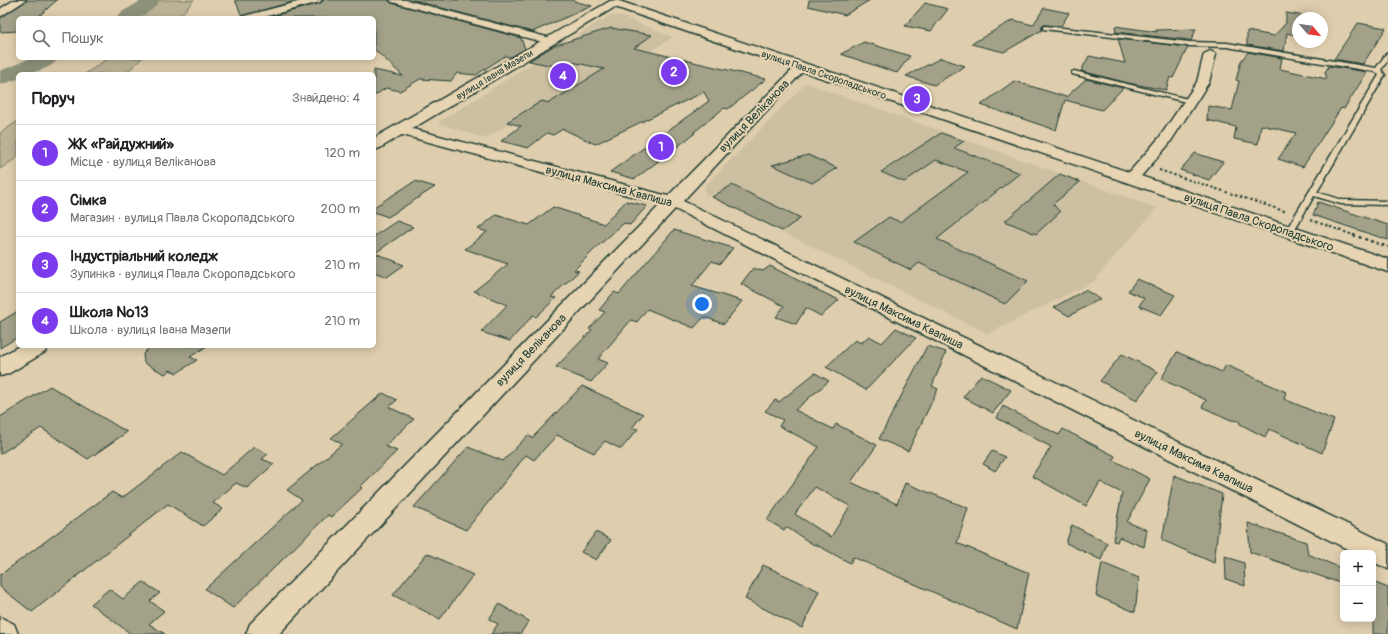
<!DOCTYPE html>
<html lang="uk">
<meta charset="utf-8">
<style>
:root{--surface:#fff;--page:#f2f2f2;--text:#202124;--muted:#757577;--line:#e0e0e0;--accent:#7c3aed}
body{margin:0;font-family:Pangolin,sans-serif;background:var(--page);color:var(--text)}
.controls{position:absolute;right:12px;bottom:12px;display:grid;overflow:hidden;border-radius:6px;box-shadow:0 2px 10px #0003}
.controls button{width:36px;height:36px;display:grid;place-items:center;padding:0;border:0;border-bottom:1px solid var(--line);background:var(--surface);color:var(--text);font:20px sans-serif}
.compass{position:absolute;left:1292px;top:12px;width:36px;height:36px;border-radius:50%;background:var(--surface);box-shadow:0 2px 10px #0003;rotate:119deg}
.you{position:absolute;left:702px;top:304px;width:14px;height:14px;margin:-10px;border:3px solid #fff;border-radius:50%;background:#1a73e8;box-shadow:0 0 0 6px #1a73e833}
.badge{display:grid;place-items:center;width:26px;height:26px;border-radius:50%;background:var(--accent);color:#fff;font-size:13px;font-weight:700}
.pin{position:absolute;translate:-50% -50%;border:2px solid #fff;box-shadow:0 1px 4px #0006}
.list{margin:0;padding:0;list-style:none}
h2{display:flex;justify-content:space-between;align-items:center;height:52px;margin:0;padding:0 16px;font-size:17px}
h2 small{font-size:13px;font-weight:400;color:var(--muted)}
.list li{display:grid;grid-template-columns:26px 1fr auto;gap:12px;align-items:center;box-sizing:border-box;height:56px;padding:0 16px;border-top:1px solid var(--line)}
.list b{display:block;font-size:15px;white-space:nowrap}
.list p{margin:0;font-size:13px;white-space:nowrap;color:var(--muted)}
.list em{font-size:13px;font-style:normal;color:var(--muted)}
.icon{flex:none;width:22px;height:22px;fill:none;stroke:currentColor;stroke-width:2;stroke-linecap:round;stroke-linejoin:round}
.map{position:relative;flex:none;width:1388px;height:634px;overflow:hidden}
.search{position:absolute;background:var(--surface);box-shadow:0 2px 10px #0003;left:16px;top:16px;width:360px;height:44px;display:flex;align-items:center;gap:10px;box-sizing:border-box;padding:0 14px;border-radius:6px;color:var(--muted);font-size:15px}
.panel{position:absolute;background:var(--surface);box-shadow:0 2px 10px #0003;left:16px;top:72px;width:360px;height:276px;border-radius:6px}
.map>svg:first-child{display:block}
.built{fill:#cdc0a2}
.green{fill:#bcb397;stroke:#6e7866}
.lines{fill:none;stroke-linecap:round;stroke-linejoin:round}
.river{fill:#8d917a;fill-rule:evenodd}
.building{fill:#a3a188;stroke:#1f3d34;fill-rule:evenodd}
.lane-casing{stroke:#1f3d34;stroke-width:3}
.street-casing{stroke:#1f3d34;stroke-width:3}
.secondary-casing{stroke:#1f3d34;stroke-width:3}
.path-far1{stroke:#1f3d34;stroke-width:2;stroke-dasharray:2.5 2.5;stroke-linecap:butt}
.path{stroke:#1f3d34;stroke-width:2.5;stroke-dasharray:3 3;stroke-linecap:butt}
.lane{fill:#e7d4b2;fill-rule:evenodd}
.street{fill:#e7d4b2;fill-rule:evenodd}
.secondary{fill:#e7d4b2;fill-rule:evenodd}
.labels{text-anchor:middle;stroke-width:4;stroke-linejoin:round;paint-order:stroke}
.far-street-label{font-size:10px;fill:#1f3d34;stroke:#e7d4b2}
.street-label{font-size:12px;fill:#1f3d34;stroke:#e7d4b2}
</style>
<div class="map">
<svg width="1388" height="634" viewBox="0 0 1388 634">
<rect width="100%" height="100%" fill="#dfcead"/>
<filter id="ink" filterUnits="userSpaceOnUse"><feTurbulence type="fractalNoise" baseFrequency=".025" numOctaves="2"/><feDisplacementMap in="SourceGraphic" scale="8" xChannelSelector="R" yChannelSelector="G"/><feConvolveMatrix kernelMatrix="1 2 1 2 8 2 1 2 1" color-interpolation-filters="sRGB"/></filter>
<g filter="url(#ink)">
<g class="built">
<polygon points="610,15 621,16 673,37 542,121 521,115 486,139 437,123"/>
<polygon points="806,83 1157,208 1093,282 988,334 705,194 705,186"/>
</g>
<g class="green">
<polygon points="160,0 194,0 178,18 136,18"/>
<polygon points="106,58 142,58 125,74 85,74 107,59"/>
<polygon points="18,121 18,157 0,169 0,133"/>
</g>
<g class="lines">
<g class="river">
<path d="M141,0H160C147,19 136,18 116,18C121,10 133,7 141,0Z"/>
<path d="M31,58H59C52,69 31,74 18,74V79L0,85V71Z"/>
</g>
</g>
<g class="building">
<polygon points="27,0 57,0 38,17 18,18 18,31 0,32 0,18"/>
<polygon points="235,0 299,0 242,16"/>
<polygon points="324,0 388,0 392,3 521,38 525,49 511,57 505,56 476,75 457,73 451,81 420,79 400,91 386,88 374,96 374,70 403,76 374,49 374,18 266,18 320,3"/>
<polygon points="412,0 571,0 592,6 532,32"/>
<polygon points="809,0 870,0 845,15 808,6"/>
<polygon points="925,3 948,9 931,31 905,26"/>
<polygon points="1044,8 1069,13 1061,26 1044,25 1042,27 1042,30 1004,52 971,44 1013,20 1033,25"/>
<polygon points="1286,13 1318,18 1298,18 1298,36 1287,33 1284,51 1247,45 1247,31 1274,36 1286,23"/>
<polygon points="1358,23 1386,28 1363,64 1334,59"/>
<polygon points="1115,26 1157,32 1156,30 1196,29 1191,41 1189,40 1116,32"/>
<polygon points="611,28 652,35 634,48 766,79 728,109 724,108 693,133 695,133 635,179 610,172 709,101 704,92 595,144 563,129 553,135 547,133 528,148 501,141 521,126 507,122 542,101 549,103 604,69 563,60 554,66 529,61 553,46"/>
<polygon points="1118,39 1188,47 1173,78 1170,77 1166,90 1128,83 1081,71 1089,56 1125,63"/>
<polygon points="864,42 910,56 897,73 841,54"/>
<polygon points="1248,52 1282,58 1280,69 1327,79 1325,72 1329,66 1367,72 1344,109 1341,108 1303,167 1278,159 1296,133 1261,125 1258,144 1234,139 1236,127 1207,120 1208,106 1232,110 1239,81 1236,80 1241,61"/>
<polygon points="941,58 965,66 934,85 906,76"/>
<polygon points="1086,79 1123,88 1102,110 1065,100 1056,130 981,105 1014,81 1066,97"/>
<polygon points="941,133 964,141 954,148 1020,173 937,239 1028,281 1005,304 919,263 911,270 854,242 889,217 900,222 968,172 936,160 904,182 881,172"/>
<polygon points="1195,153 1223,162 1209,180 1180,170"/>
<polygon points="808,155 837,168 812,183 772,165"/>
<polygon points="1060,174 1080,182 1053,204 1060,212 1036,234 1005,221"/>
<polygon points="415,181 435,187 388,217 374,212 374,207"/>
<polygon points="732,185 738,188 801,218 782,231 712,197"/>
<polygon points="626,201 647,206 630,225 624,223 597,247 574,270 579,271 551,297 556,298 536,317 533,315 510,341 481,332 507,305 474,291 508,264 465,249 487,232 478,229 496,215 529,225 553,207 604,224"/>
<polygon points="1318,202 1388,225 1388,240 1313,215"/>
<polygon points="397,221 413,227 375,253 404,265 387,277 374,272 374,236"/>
<polygon points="674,230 733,248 720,264 712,261 692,286 742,301 724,324 704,317 694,328 647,309 637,322 631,320 598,359 608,363 591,382 556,367 592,330 589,329 605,312 599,310 614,292 619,294"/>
<polygon points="770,266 811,287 839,300 821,316 806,308 796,324 776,317 784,306 741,284 753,268 763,271"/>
<polygon points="1137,279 1175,295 1161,315 1139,306 1144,298 1128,291"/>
<polygon points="1085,290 1100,299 1069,316 1054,307"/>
<polygon points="18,311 18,337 0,348 0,322"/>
<polygon points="896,328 916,338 866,390 826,367 855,340 861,343 869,336 882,343"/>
<polygon points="151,346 207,346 190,357 197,360 177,373 170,370 165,374 144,363 143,354"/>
<polygon points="927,346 946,352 932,386 938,389 908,451 879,439"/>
<polygon points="1177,352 1222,372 1226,365 1286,392 1284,399 1334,420 1322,453 1269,429 1265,437 1240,424 1239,421 1231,420 1202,407 1206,400 1161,379"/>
<polygon points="1122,354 1158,372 1137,400 1100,381"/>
<path d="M815,373L829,381L795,410L833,429L836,424L877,445L851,482L897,504L905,483L968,508L957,543L1029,573L1017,629L853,557L850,563L815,544L814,545L786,527L784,530L767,520L819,447L779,426L783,420L765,411L775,400L779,402ZM815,487L850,506L831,537L795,514Z"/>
<polygon points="981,375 1011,390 993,413 963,397"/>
<polygon points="50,386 127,432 88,459 41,428 0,454 0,417"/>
<polygon points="582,386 643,414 632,428 638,429 621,449 605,441 594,453 557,435 534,460 526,455 466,530 414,507 468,447 503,461 528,435 532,438"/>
<polygon points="383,393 397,400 389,407 414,419 385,446 397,451 360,487 362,488 331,517 328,515 233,608 205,589 302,500 287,490 342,444 331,438"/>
<polygon points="1003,406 1059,435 1063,429 1115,456 1113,460 1150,479 1127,522 1147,530 1144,547 1119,537 1117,542 1113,541 1122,493 1100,482 1086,506 1032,476 1051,447 997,418"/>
<polygon points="254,447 268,454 262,459 274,464 247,488 236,483 213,503 223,509 203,526 168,504 32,612 0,587 0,575 112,492 122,498 182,452 222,475"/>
<polygon points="992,451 1005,457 995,471 983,464"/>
<polygon points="1174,475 1222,494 1214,563 1162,540"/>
<polygon points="1248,523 1306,542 1308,554 1343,569 1343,584 1250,552"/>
<polygon points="1072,525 1107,543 1101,560 1066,543"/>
<polygon points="596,532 611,540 596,560 581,552"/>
<polygon points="427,553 473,575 440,619 393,595"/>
<polygon points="1225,556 1244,563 1245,586 1226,579"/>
<polygon points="1102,563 1139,578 1135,612 1096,596"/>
<polygon points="763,565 819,591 802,628 745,599"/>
<polygon points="143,582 160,593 150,601 164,611 149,624 165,634 131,634 91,604 109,589 123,599"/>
<polygon points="1373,582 1388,588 1388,634 1373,634"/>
<polygon points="499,604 529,621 520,634 491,634 498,624 489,619"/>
</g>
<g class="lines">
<g class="lane-casing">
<g id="lane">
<polygon points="1045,26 1189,42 1227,43 1376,68 1386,54 1388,53 1388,60 1381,70 1385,75 1317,192 1342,200 1388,201 1388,205 1341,204 1314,196 1292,234 1289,235 1285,232 1379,75 1376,72 1227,47 1189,46 1043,29 1043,27"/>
<polygon points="1074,71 1192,100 1193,101 1190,103 1072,74 1072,72"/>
</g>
</g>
<g class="street-casing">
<g id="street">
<polygon points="14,0 26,0 0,17 0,9"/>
<polygon points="305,0 322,0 320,2 260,18 243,18 244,16"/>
<polygon points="390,0 406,0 554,39 556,41 550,44 392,2"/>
<polygon points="1210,51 1216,54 1209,82 1169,144 1136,182 1126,182 1123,179 1126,176 1159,138 1197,82 1204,54"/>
<polygon points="802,62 808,66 806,68 683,201 1388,544 1388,569 1373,562 1373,553 1355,553 675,209 279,634 246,634 250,624 661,204 395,133 393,130 395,127 405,127 668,196 798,64"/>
<polygon points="0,617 14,624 18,634 0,634"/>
</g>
</g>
<g class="secondary-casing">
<g id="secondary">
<polygon points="616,0 1388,259 1388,272 615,7 380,148 374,150 374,138 610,1"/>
<polygon points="19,346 48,346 45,352 8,374 0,376 0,357"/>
</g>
</g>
<g class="path-far1">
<polyline points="1159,170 1287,212"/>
<polyline points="1311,220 1356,236"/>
</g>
<polyline class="path" points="1353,235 1388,247"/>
<use href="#lane" class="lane"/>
<use href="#street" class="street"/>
<use href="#secondary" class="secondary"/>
</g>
</g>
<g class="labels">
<g class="far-street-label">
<text transform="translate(494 74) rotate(-31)" y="4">вулиця Івана Мазепи</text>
<text transform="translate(824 74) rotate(19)" y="4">вулиця Павла Скоропадського</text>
</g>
<g class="street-label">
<text transform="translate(754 116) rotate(-46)" y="4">вулиця Веліканова</text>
<text transform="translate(609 186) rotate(15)" y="4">вулиця Максима Квапиша</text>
<text transform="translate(1259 222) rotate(19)" y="4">вулиця Павла Скоропадського</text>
<text transform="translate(904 317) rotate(26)" y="4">вулиця Максима Квапиша</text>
<text transform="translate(531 350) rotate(-46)" y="4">вулиця Веліканова</text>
<text transform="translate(1194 461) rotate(26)" y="4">вулиця Максима Квапиша</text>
</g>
</g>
</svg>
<div class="controls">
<button>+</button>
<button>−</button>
</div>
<svg class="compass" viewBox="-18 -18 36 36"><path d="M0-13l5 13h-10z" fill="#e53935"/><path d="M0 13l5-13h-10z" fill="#757577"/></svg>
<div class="you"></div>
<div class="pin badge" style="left:661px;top:147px">1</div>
<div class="pin badge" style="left:674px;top:72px">2</div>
<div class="pin badge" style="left:917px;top:99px">3</div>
<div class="pin badge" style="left:563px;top:76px">4</div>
<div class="search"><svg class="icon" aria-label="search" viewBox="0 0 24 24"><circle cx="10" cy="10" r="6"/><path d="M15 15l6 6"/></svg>Пошук</div>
<section class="panel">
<h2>Поруч<small>Знайдено: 4</small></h2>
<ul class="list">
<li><span class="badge">1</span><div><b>ЖК «Райдужний»</b><p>Місце · вулиця Веліканова</p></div><em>120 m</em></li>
<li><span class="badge">2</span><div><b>Сімка</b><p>Магазин · вулиця Павла Скоропадського</p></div><em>200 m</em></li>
<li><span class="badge">3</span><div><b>Індустріальний коледж</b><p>Зупинка · вулиця Павла Скоропадського</p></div><em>210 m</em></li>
<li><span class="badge">4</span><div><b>Школа №13</b><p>Школа · вулиця Івана Мазепи</p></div><em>210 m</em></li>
</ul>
</section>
</div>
